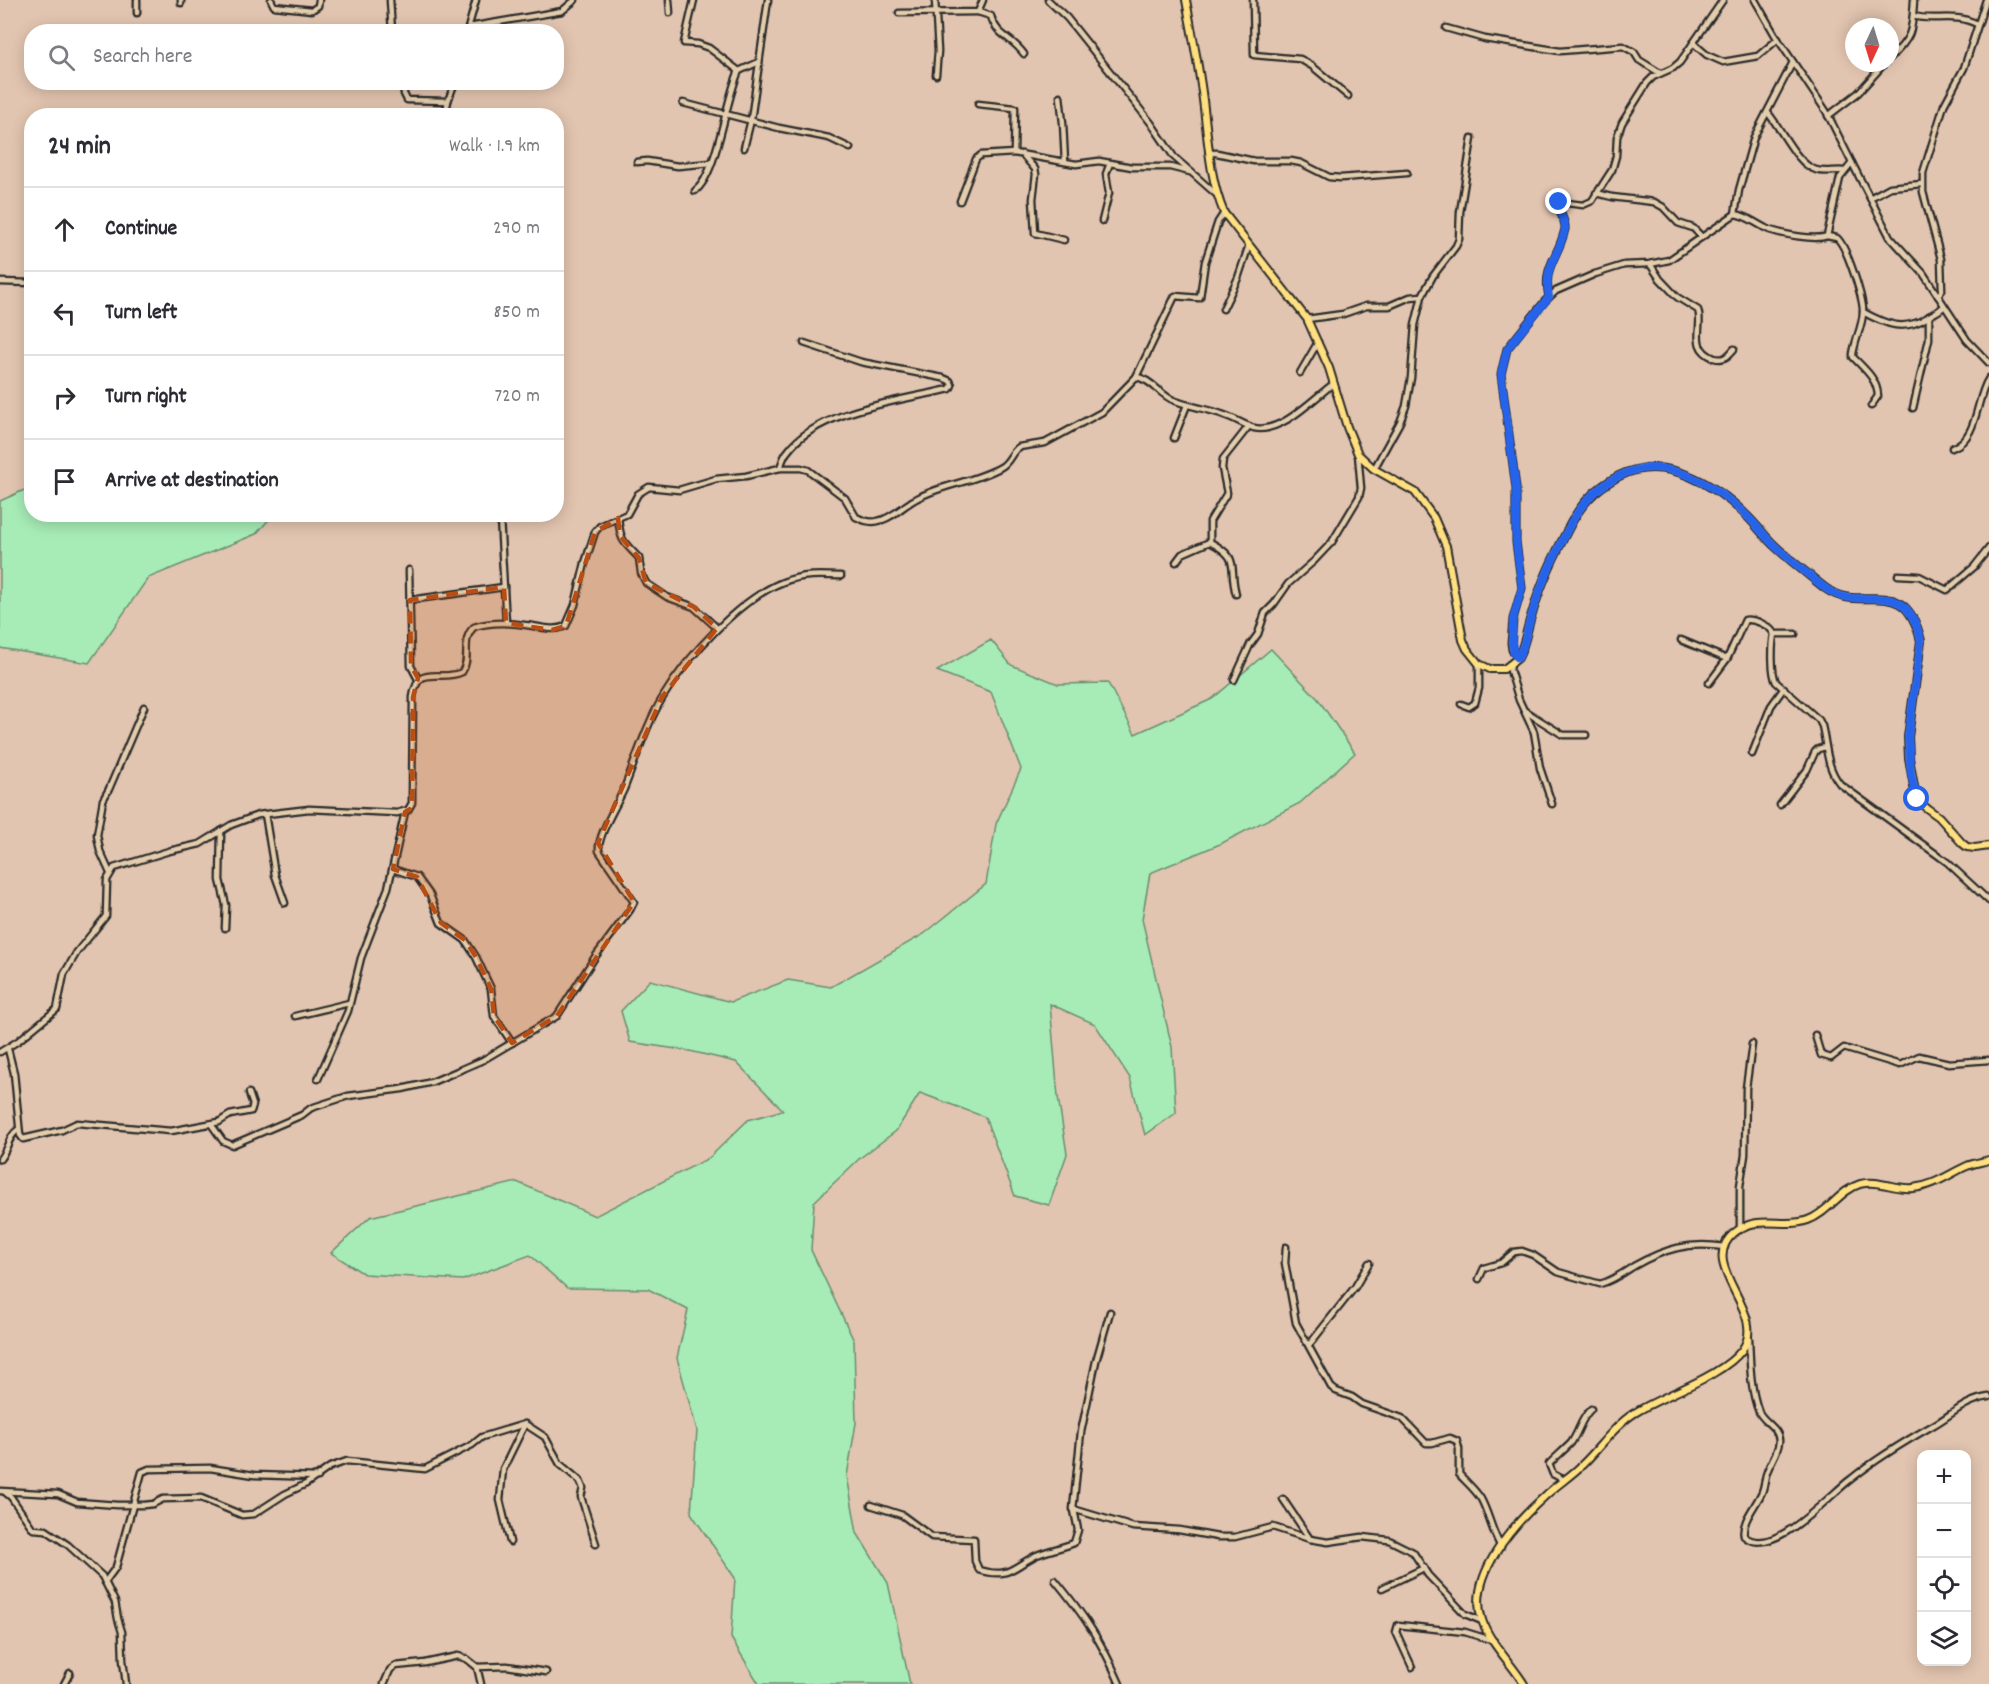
<!DOCTYPE html>
<meta charset="utf-8">
<style>
:root{--surface:#fff;--page:#f2f2f3;--text:#2b2b33;--muted:#7c7c81;--line:#e1e1e2}
body{margin:0;font-family:Dekko,sans-serif;background:var(--page);color:var(--text)}
.controls{position:absolute;right:18px;bottom:18px;display:grid;overflow:hidden;border-radius:12px;box-shadow:0 3px 15px #0003}
.controls button{width:54px;height:54px;display:grid;place-items:center;padding:0;border:0;border-bottom:2px solid var(--line);background:var(--surface);color:var(--text);font:30px sans-serif}
.compass{position:absolute;left:1845px;top:18px;width:54px;height:54px;border-radius:50%;background:var(--surface);box-shadow:0 3px 15px #0003;rotate:184deg}
.stop{position:absolute;width:18px;height:18px;margin:-14px;border:4px solid #2563eb;border-radius:50%;background:#fff}
.stop.end{background:#2563eb;border-color:#fff;box-shadow:0 2px 6px #0008}
.list{margin:0;padding:0;list-style:none}
h2{display:flex;justify-content:space-between;align-items:center;height:78px;margin:0;padding:0 24px;font-size:26px}
h2 small{font-size:20px;font-weight:400;color:var(--muted)}
.list li{display:grid;grid-template-columns:39px 1fr auto;gap:18px;align-items:center;box-sizing:border-box;height:84px;padding:0 24px;border-top:2px solid var(--line)}
.list b{display:block;font-size:22px;white-space:nowrap}
.list em{font-size:20px;font-style:normal;color:var(--muted)}
.icon{flex:none;width:33px;height:33px;fill:none;stroke:currentColor;stroke-width:2;stroke-linecap:round;stroke-linejoin:round}
.map{position:relative;flex:none;width:1989px;height:1684px;overflow:hidden}
.search{position:absolute;background:var(--surface);box-shadow:0 3px 15px #0003;left:24px;top:24px;width:540px;height:66px;display:flex;align-items:center;gap:15px;box-sizing:border-box;padding:0 21px;border-radius:24px;color:var(--muted);font-size:22px}
.panel{position:absolute;background:var(--surface);box-shadow:0 3px 15px #0003;left:24px;top:108px;width:540px;height:414px;border-radius:24px}
.map>svg:first-child{display:block}
.green{fill:#a7ecb7;stroke:#698c71;stroke-width:1.5}
.lines{fill:none;stroke-linecap:round;stroke-linejoin:round}
.minor-casing{stroke:#2b2b2b;stroke-width:9}
.major-casing{stroke:#2b2b2b;stroke-width:10}
.minor{stroke:#e4cdad;stroke-width:4.5}
.major{stroke:#ffdf80;stroke-width:6}
.route{stroke:#2563eb;stroke-width:8}
.marked{fill:#b94e14;fill-opacity:0.2;stroke:#b94e14;stroke-width:4.5;stroke-dasharray:12 8;stroke-linejoin:round}
</style>
<div class="map">
<svg width="1989" height="1684" viewBox="0 0 1989 1684">
<rect width="100%" height="100%" fill="#e2c5b0"/>
<filter id="ink" filterUnits="userSpaceOnUse"><feTurbulence type="fractalNoise" baseFrequency=".0167" numOctaves="2"/><feDisplacementMap in="SourceGraphic" scale="12" xChannelSelector="R" yChannelSelector="G"/><feConvolveMatrix kernelMatrix="1 2 1 2 8 2 1 2 1" color-interpolation-filters="sRGB"/></filter>
<g filter="url(#ink)">
<g class="green">
<polygon points="31,487 32,514 273,515 256,534 148,578 89,663 0,648 0,501"/>
<polygon points="991,640 1011,665 1058,684 1108,683 1135,734 1212,699 1271,649 1318,699 1355,753 1300,803 1220,844 1150,873 1142,919 1172,1047 1176,1113 1145,1135 1130,1078 1095,1024 1050,1004 1058,1097 1067,1154 1049,1205 1015,1196 985,1117 920,1093 896,1131 860,1158 814,1202 811,1250 854,1341 856,1423 847,1476 857,1533 888,1583 910,1684 759,1684 731,1638 735,1578 691,1513 697,1430 677,1358 688,1310 648,1289 567,1288 530,1255 463,1280 364,1274 331,1253 370,1217 517,1182 595,1216 709,1158 748,1120 783,1110 736,1062 690,1051 630,1042 621,1011 650,980 731,1002 788,980 831,987 924,934 986,884 996,824 1021,769 991,692 937,671"/>
</g>
<g class="lines">
<g class="minor-casing">
<g id="minor">
<polyline points="271,0 274,6 312,10 318,6 319,0"/>
<polyline points="390,0 392,32"/>
<polyline points="669,0 670,13"/>
<polyline points="694,0 684,43 698,44 709,48 739,71"/>
<polyline points="935,0 938,51 936,75"/>
<polyline points="1048,0 1067,18 1151,123 1174,157 1217,195"/>
<polyline points="1253,0 1254,55 1300,59 1312,66 1348,96"/>
<polyline points="181,3 181,0"/>
<path d="M978,12L991,16C996,36 1012,37 1024,54"/>
<polyline points="137,13 137,0"/>
<polyline points="899,13 978,12 983,0"/>
<path d="M1913,16C1935,22 1954,12 1977,24"/>
<polyline points="469,27 562,11 575,0"/>
<polyline points="1446,28 1485,39 1560,51 1623,46 1634,52 1639,60 1660,73"/>
<polyline points="467,32 476,0"/>
<polyline points="1693,43 1707,55 1723,62 1758,56 1778,39"/>
<path d="M1890,58C1913,37 1912,31 1914,0"/>
<polyline points="403,82 404,94 407,100 448,101"/>
<polyline points="1060,96 1063,123 1065,162"/>
<polyline points="683,103 779,128 829,138 850,148"/>
<polyline points="978,104 1015,108 1014,153"/>
<path d="M1768,113C1781,128 1797,165 1816,170C1825,173 1834,170 1844,171"/>
<polyline points="445,116 448,101 455,82"/>
<polyline points="1828,116 1858,93 1885,63"/>
<polyline points="744,148 751,120 768,0"/>
<polyline points="1209,153 1217,153 1254,161 1291,161 1301,163 1329,177 1341,178 1407,173"/>
<polyline points="1022,154 1035,169 1036,174 1033,199 1035,233 1064,240"/>
<polyline points="637,162 647,161 678,166 711,163"/>
<polyline points="1852,163 1890,237 1923,273 1967,340 1989,363"/>
<path d="M695,191C718,173 725,100 739,71L759,62"/>
<polyline points="1596,193 1612,197 1654,202 1663,207 1678,223 1693,228 1702,237"/>
<polyline points="1870,198 1890,187 1922,184"/>
<polyline points="960,201 976,159 981,155 1014,153 1076,164 1099,161 1132,167 1170,167 1190,172"/>
<polyline points="1735,214 1739,190 1754,137 1793,62"/>
<polyline points="1102,221 1109,193 1106,174 1110,163"/>
<path d="M1827,236L1837,238C1847,247 1864,300 1863,313C1862,327 1855,340 1853,354V357C1864,369 1877,378 1878,396L1871,406"/>
<path d="M1650,264L1660,279L1677,297L1698,310C1704,326 1688,347 1714,358C1724,361 1728,356 1734,349"/>
<polyline points="0,282 32,283"/>
<polyline points="1938,296 1942,290 1941,259 1923,192 1923,173 1944,105 1964,68 1986,0"/>
<path d="M1549,297C1542,266 1559,257 1565,229C1566,219 1557,212 1559,202L1583,205L1592,201L1612,170L1616,156L1617,137L1622,123L1647,83L1653,77L1673,68L1680,62L1723,0"/>
<polyline points="1223,309 1238,278 1249,245"/>
<path d="M1863,312C1887,325 1904,332 1928,317C1934,313 1940,311 1944,306"/>
<polyline points="1307,319 1343,314 1366,306 1389,306 1410,297 1422,296 1433,276 1456,246 1459,239 1460,212 1472,138"/>
<polyline points="1300,373 1318,342"/>
<polyline points="1136,377 1175,296 1199,298 1200,297 1205,262 1218,222 1224,213"/>
<polyline points="1913,408 1929,339 1929,316"/>
<polyline points="1174,438 1187,405"/>
<path d="M1952,448C1979,438 1975,399 1989,378"/>
<path d="M780,468C782,462 784,455 788,451C818,410 903,400 950,389L952,385L950,381L943,378L861,362L804,343"/>
<polyline points="1374,469 1400,422 1406,406 1411,378 1415,325 1422,296"/>
<path d="M618,518C621,543 623,541 639,558L641,573L646,583L667,597L694,607L717,628"/>
<polyline points="500,519 506,623"/>
<polyline points="1210,542 1210,521 1227,493 1222,468 1223,459 1249,426"/>
<path d="M1176,562L1182,554L1207,543L1210,542C1242,559 1228,566 1236,594"/>
<polyline points="409,570 411,666 418,679"/>
<polyline points="1898,575 1919,576 1947,590 1974,567 1989,548"/>
<polyline points="410,600 504,587"/>
<polyline points="1774,634 1795,634"/>
<polyline points="1681,640 1727,659"/>
<path d="M1518,658L1512,650L1511,643L1513,619L1522,588L1516,542V488L1501,374L1507,349L1545,301L1556,291L1595,274L1624,265L1650,264L1669,260L1735,214C1749,216 1757,225 1770,230C1782,234 1815,241 1827,236L1840,178L1852,163L1826,111L1775,35L1755,0"/>
<polyline points="1511,665 1510,670 1519,700 1534,732 1540,768 1552,804"/>
<polyline points="1234,680 1250,645 1258,634 1265,613 1274,604 1288,584 1314,561 1332,542 1359,497 1361,488 1358,454"/>
<path d="M1709,683L1727,659L1745,620C1754,619 1770,625 1774,634C1772,645 1771,672 1776,682L1819,720L1822,726C1827,746 1826,767 1840,784L1947,862L1989,901"/>
<polyline points="1461,704 1469,707 1475,703 1479,688 1479,664"/>
<polyline points="1525,711 1563,735 1586,735"/>
<polyline points="1752,754 1771,706 1784,688"/>
<polyline points="1780,805 1807,770 1815,752 1818,749 1825,747"/>
<polyline points="265,814 275,875 285,903"/>
<polyline points="221,831 220,880 226,905 225,928"/>
<polyline points="393,869 417,877 430,895 441,923 465,940 476,957 491,989 494,1016 512,1043"/>
<polyline points="110,873 100,851 97,835 103,800 109,789 144,707"/>
<polyline points="295,1016 349,1003"/>
<polyline points="1815,1035 1821,1055 1831,1058 1844,1048 1900,1065 1919,1056 1949,1063 1989,1060"/>
<polyline points="8,1049 14,1073 20,1135 23,1139 62,1130 77,1123 171,1131 219,1122 230,1115 251,1111 253,1105 249,1093"/>
<path d="M0,1052L18,1041L57,1009L64,974L77,952L106,916L107,880L114,868L169,851L200,844L231,825L258,815L309,809L397,813L408,810L412,803L413,697C418,662 439,683 462,672C472,657 460,640 474,627C493,621 513,623 533,626C545,628 554,631 566,626L575,605L585,563L595,532L600,526L627,514L638,494L649,487L679,490L716,479L746,476L780,468H801L808,470L845,498L856,517C862,520 871,523 878,521C891,519 903,506 914,500C941,484 973,483 1001,467C1010,462 1011,452 1019,447L1045,443L1102,412L1136,377C1149,378 1159,393 1171,399C1188,407 1207,408 1224,415C1234,418 1244,425 1254,428C1281,434 1313,399 1333,384"/>
<polyline points="318,1079 348,1011 361,958 388,888 405,812"/>
<path d="M211,1124L223,1141L232,1145L302,1115L311,1108L348,1096L402,1089L432,1082L483,1060L557,1016L595,957L630,910L634,902L599,851C597,836 617,805 624,789C636,759 646,725 663,697C687,657 739,599 783,582C802,574 821,575 841,576"/>
<path d="M0,1159C8,1149 8,1136 19,1129"/>
<polyline points="1740,1230 1740,1186 1745,1155 1746,1088 1752,1044"/>
<path d="M1286,1247L1285,1263L1296,1323L1331,1387L1336,1391L1352,1397L1362,1404L1402,1418L1426,1443H1432L1450,1438L1457,1441L1459,1449V1474C1466,1482 1475,1489 1481,1499C1489,1514 1492,1532 1501,1547"/>
<path d="M1479,1279L1484,1268L1501,1263L1514,1252L1522,1251L1533,1255L1558,1272L1600,1284C1612,1281 1623,1273 1634,1266C1666,1248 1688,1242 1725,1247"/>
<polyline points="1110,1312 1096,1361 1081,1432 1073,1509 1133,1527 1179,1530 1218,1537 1235,1537 1273,1527 1310,1539 1328,1542 1362,1537 1389,1540 1413,1552 1428,1575 1465,1614 1482,1621"/>
<path d="M1749,1338C1750,1361 1750,1390 1759,1412C1764,1423 1780,1428 1779,1442C1778,1453 1770,1462 1767,1472C1764,1479 1765,1487 1761,1494C1755,1507 1741,1522 1744,1536C1772,1561 1830,1494 1851,1479C1876,1459 1904,1442 1932,1426C1952,1415 1965,1400 1989,1397"/>
<polyline points="1309,1345 1355,1287 1369,1263"/>
<path d="M1564,1480L1553,1474L1549,1464C1556,1457 1564,1450 1571,1443C1579,1432 1581,1418 1591,1409"/>
<polyline points="0,1491 58,1494 77,1502 117,1505 144,1505 153,1504 163,1499 201,1498 242,1515 254,1514 285,1494 306,1484 330,1467 347,1461 425,1469 472,1445 482,1437 525,1424 545,1437 560,1464 580,1481 583,1488 581,1497 596,1544"/>
<polyline points="5,1492 11,1497 33,1529 46,1530 68,1545 102,1576 115,1602 118,1619 122,1632 123,1660 126,1684"/>
<polyline points="1283,1499 1310,1539"/>
<path d="M871,1505L902,1515L932,1537L974,1539L975,1561L979,1570C1010,1579 1012,1567 1037,1555C1048,1550 1062,1548 1074,1543L1078,1530L1074,1510"/>
<polyline points="510,1542 500,1500 503,1469 525,1424"/>
<path d="M1055,1580C1084,1615 1102,1642 1120,1684"/>
<polyline points="105,1582 116,1567 142,1472 149,1469 210,1468 254,1475 318,1477"/>
<polyline points="1382,1588 1424,1568"/>
<polyline points="477,1667 481,1684"/>
<polyline points="1412,1667 1396,1632 1398,1625 1465,1632 1494,1641"/>
<polyline points="64,1684 70,1673"/>
<polyline points="384,1684 390,1670 395,1666 425,1663 458,1656 467,1659 477,1667 507,1666 546,1672"/>
</g>
</g>
<g class="major-casing">
<g id="major">
<path d="M1186,0C1192,33 1199,67 1203,100C1208,138 1209,177 1224,213L1307,319L1329,368L1347,427L1358,454L1374,469L1415,492L1434,518L1446,546L1463,640L1467,649L1479,664L1490,669H1504L1518,658C1526,643 1527,626 1533,611C1541,583 1554,557 1567,531C1579,506 1594,489 1619,476C1665,453 1715,484 1748,517C1758,527 1766,538 1776,547C1791,561 1809,575 1825,588C1863,616 1904,570 1921,641L1908,737L1909,758L1915,792L1921,804L1939,817L1962,843L1967,847L1975,848L1989,846"/>
<path d="M1524,1684C1512,1664 1489,1642 1482,1620C1467,1576 1514,1524 1544,1497C1556,1485 1570,1477 1582,1465C1599,1449 1613,1427 1633,1414C1662,1395 1722,1377 1742,1350C1770,1312 1695,1266 1734,1233C1758,1213 1784,1229 1808,1220C1828,1213 1840,1190 1860,1184C1878,1179 1895,1190 1913,1188C1934,1186 1949,1174 1967,1166C1974,1163 1982,1162 1989,1160"/>
</g>
</g>
<use href="#minor" class="minor"/>
<use href="#major" class="major"/>
</g>
</g>
<g class="lines" filter="url(#ink)">
<path class="route" d="M1559,202C1557,212 1566,219 1565,229C1559,257 1543,265 1549,297L1507,349L1501,374L1516,488V542L1522,588L1513,619L1512,643L1514,654L1518,658C1526,644 1527,626 1533,611C1541,583 1554,557 1567,531C1579,506 1594,489 1619,476C1665,453 1715,484 1748,517C1758,527 1766,538 1776,547C1791,561 1809,575 1825,588C1862,616 1905,570 1921,641L1908,737L1911,774L1917,799"/>
</g>
<path class="marked" d="M618,518L620,536L639,558L646,583L694,607L717,628L662,697L598,843L634,902L557,1016L512,1043L494,1016L491,989L476,957L465,940L441,923L417,877L393,869L405,812L412,808L413,697L418,678L411,666L410,600L504,587L506,623L552,630L566,626L595,532Z"/>
</svg>
<div class="controls">
<button>+</button>
<button>−</button>
<button><svg class="icon" aria-label="locate" viewBox="0 0 24 24"><circle cx="12" cy="12" r="6"/><path d="M12 2v4M12 18v4M2 12h4M18 12h4"/></svg></button>
<button><svg class="icon" aria-label="layers" viewBox="0 0 24 24"><path d="M12 4l9 5-9 5-9-5zM3 14l9 5 9-5"/></svg></button>
</div>
<svg class="compass" viewBox="-18 -18 36 36"><path d="M0-13l5 13h-10z" fill="#e53935"/><path d="M0 13l5-13h-10z" fill="#7c7c81"/></svg>
<div class="stop" style="left:1917px;top:799px"></div>
<div class="stop end" style="left:1559px;top:202px"></div>
<div class="search"><svg class="icon" aria-label="search" viewBox="0 0 24 24"><circle cx="10" cy="10" r="6"/><path d="M15 15l6 6"/></svg>Search here</div>
<section class="panel">
<h2>24 min<small>Walk · 1.9 km</small></h2>
<ul class="list">
<li><svg class="icon" aria-label="ahead" viewBox="0 0 24 24"><path d="M12 20V5M6 11l6-6 6 6"/></svg><div><b>Continue</b></div><em>290 m</em></li>
<li><svg class="icon" aria-label="left" viewBox="0 0 24 24"><path d="M17 20v-9H6M10 6l-5 5 5 5"/></svg><div><b>Turn left</b></div><em>850 m</em></li>
<li><svg class="icon" aria-label="right" viewBox="0 0 24 24"><path d="M7 20v-9h11M14 6l5 5-5 5"/></svg><div><b>Turn right</b></div><em>720 m</em></li>
<li><svg class="icon" aria-label="arrive" viewBox="0 0 24 24"><path d="M6 21V4h12l-3 4 3 4H6"/></svg><div><b>Arrive at destination</b></div></li>
</ul>
</section>
</div>
